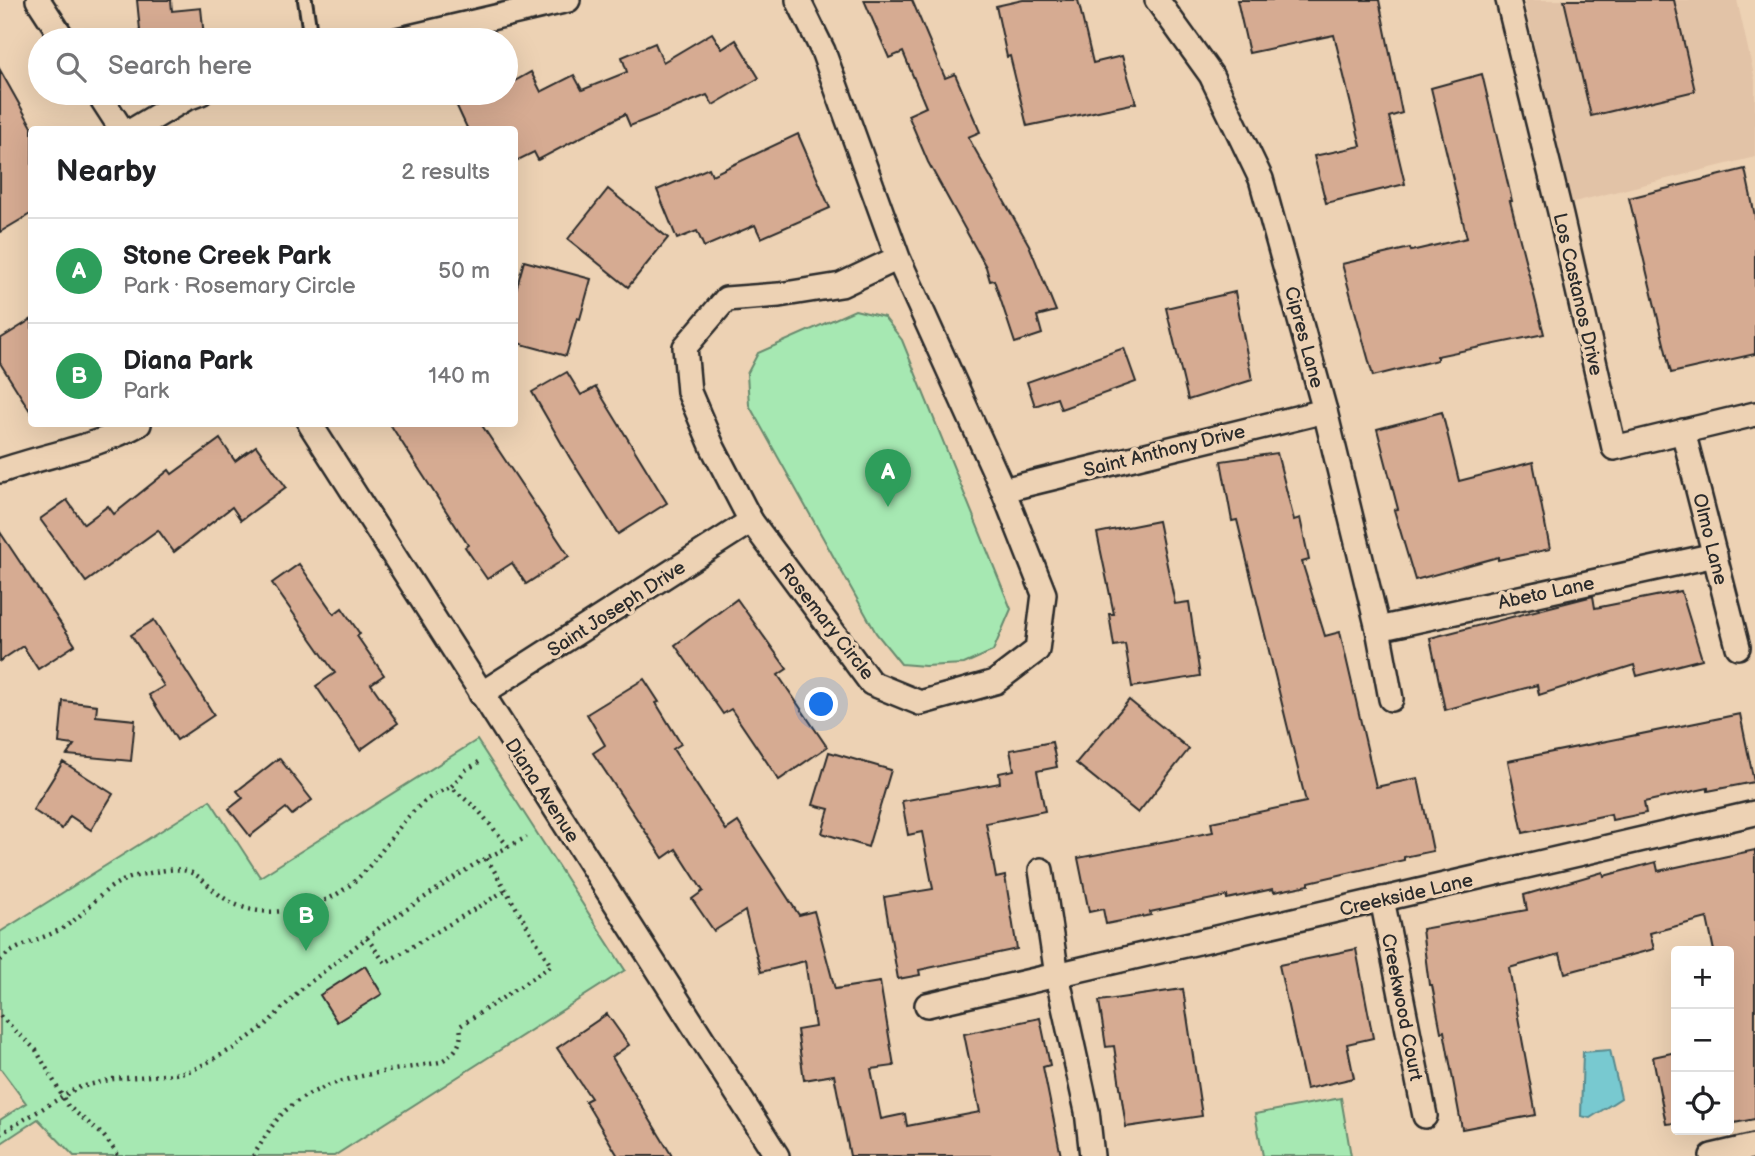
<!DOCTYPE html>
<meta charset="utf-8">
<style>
:root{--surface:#fff;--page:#f6f6f6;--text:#202124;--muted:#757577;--line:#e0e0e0;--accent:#d93025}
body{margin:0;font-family:"Balsamiq Sans",sans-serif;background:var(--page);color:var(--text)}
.controls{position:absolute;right:21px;bottom:21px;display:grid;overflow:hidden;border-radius:7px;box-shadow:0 7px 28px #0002}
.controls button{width:63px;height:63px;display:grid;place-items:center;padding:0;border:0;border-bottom:2px solid var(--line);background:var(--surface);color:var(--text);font:35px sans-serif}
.you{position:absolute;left:822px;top:705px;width:24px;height:24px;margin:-18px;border:5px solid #fff;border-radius:50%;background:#1a73e8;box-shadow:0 0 0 10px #1a73e833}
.badge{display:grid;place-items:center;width:46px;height:46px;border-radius:50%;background:var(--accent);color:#fff;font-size:23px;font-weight:700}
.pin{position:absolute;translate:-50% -58px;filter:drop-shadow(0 2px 4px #0008)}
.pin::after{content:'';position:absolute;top:37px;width:24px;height:21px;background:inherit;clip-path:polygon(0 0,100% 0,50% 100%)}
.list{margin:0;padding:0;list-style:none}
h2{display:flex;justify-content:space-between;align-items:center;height:91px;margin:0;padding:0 28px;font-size:30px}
h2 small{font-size:23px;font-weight:400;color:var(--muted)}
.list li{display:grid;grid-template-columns:46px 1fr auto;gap:21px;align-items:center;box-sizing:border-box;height:105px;padding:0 28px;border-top:2px solid var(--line)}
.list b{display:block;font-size:26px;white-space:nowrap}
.list p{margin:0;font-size:23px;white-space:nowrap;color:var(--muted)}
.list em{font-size:23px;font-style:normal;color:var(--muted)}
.icon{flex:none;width:38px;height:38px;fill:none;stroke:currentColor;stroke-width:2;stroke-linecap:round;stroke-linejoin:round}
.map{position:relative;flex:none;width:1755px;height:1156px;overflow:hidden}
.search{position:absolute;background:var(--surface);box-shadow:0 7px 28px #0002;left:28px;top:28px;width:490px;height:77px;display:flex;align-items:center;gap:18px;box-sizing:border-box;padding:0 24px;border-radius:38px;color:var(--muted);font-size:26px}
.panel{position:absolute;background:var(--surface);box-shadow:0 7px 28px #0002;left:28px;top:126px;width:490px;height:301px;border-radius:7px}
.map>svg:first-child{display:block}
.built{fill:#e2c3a7}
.green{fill:#a6e8b2;stroke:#688a6e;stroke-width:2}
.water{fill:#78c9d0;stroke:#598a8e;stroke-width:2}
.building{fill:#d6ab92;stroke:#2b2b2b;stroke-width:2}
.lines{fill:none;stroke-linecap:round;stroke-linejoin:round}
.service-casing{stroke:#2b2b2b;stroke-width:18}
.minor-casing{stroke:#2b2b2b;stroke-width:28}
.path{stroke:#2b2b2b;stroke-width:4.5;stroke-dasharray:2 5;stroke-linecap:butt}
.service{stroke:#edd2b4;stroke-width:12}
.minor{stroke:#edd2b4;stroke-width:23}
.labels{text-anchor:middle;stroke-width:7;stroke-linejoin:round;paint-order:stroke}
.street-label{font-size:19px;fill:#2b2b2b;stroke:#edd2b4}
</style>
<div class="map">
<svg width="1755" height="1156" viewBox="0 0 1755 1156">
<rect width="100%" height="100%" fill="#edd2b4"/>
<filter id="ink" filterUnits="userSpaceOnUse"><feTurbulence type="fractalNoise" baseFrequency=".0143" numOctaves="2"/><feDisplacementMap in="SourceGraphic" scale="14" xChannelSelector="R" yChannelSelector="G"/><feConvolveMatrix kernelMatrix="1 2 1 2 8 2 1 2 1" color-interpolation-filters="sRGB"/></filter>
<g filter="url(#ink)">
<polygon class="built" points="1524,0 1737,0 1755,80 1755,157 1570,203"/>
<g class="green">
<polygon points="855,310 884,317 902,340 1011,609 993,651 964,664 925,666 901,664 876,633 749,405 747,374 758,353"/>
<polygon points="477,740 625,970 334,1156 74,1156 38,1119 0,1144 0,1120 26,1103 0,1068 0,932 210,800 260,877"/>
<polygon points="1341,1098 1351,1156 1263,1156 1255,1114"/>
</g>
<polygon class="water" points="1610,1050 1621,1098 1590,1118 1581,1116 1583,1052"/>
<g class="building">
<polygon points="137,0 171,0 172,11 201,8 204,37 141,40"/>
<polygon points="864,0 912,0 945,78 955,74 980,132 968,137 1029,245 1056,311 1037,316 1042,334 1015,343 994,280 990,281 986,267 928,162 908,115 926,107 903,52 889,58"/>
<polygon points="1023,0 1078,0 1093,63 1122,56 1136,103 1027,126 1010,56 1007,57 996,6"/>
<polygon points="1237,0 1379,0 1402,113 1389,117 1405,184 1326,203 1314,156 1361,146 1334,35 1249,53"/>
<polygon points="1564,0 1674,0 1695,91 1591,116"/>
<polygon points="712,33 722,49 736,40 759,78 713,105 707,95 630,126 625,114 538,160 534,152 514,162 514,130 468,130 455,102 474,93 506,93 506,86 531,72 541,92 574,75 582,90 627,72 622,57 655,43 663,62"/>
<polygon points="0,70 32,127 32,213 0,232"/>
<polygon points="1482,74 1512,201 1510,201 1544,334 1437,356 1437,360 1373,376 1342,264 1410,248 1411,251 1467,238 1431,88"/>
<polygon points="798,134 830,208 761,238 755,225 704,247 697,231 677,239 657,190 709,168 712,175"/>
<polygon points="1745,169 1755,216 1755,354 1671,373 1629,198"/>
<polygon points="608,189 668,238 628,287 568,239"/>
<polygon points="524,261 591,279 580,319 577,318 566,356 514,342 514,297"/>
<polygon points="1235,292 1252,380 1188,400 1166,308"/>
<polygon points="32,319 32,414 0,363 0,339"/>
<polygon points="1124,348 1136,382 1061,409 1057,398 1035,406 1027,382"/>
<polygon points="567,372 581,395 596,387 667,503 618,534 570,458 532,392"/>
<polygon points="1442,412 1459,481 1533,462 1550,549 1498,560 1498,557 1415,580 1394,510 1398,509 1377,429"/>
<polygon points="390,424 481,424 569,556 526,584 512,563 487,579 465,547 468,545"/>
<polygon points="220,439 235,461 256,446 286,487 241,520 232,507 174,552 158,530 86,582 40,519 67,500 84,524 108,506 114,514 169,470 172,474"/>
<polygon points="1277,453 1294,520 1300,518 1309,560 1302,562 1325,636 1340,632 1376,787 1418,778 1433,851 1404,857 1404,860 1309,882 1309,885 1274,892 1273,889 1227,899 1227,896 1150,912 1151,915 1106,924 1103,909 1089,912 1078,858 1213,832 1211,822 1306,802 1237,520 1232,521 1221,461"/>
<polygon points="1158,521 1175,604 1189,602 1200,676 1132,687 1125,644 1114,646 1109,614 1114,614 1097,533"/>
<polygon points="0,532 75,645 38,669 23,646 0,661"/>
<polygon points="299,564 334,614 342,608 360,634 357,636 384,675 371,684 398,723 360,750 316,686 335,673 272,583"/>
<polygon points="1681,591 1702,659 1637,676 1634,665 1539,695 1537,685 1445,710 1430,638 1593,596 1595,608"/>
<polygon points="737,599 787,669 778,675 827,747 779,780 731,709 723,714 675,645"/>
<polygon points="154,620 214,715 177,740 149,695 164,686 131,635"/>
<polygon points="644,679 659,702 656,703 681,744 673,749 726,830 738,822 799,915 814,911 835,989 880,982 894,1066 871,1069 881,1119 905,1114 907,1126 980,1112 964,1034 1040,1018 1050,1065 1043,1067 1061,1156 850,1156 834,1075 804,1080 797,1030 815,1027 805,961 761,972 745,911 714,931 692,899 703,891 676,849 663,858 593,753 605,745 587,714"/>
<polygon points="1129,700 1189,749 1138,813 1076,763"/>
<polygon points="63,701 97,705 96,716 135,720 131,761 67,755 74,745 59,743"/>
<polygon points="1740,714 1754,782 1708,791 1708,788 1644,802 1646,813 1612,820 1611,814 1523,833 1508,761"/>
<polygon points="1052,742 1057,767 1037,771 1045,811 986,823 996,878 1005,876 1017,949 919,970 920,975 898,979 884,897 933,889 922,832 908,835 902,801 1000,783 999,773 1014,770 1010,750"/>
<polygon points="829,752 891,770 868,847 822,833 829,809 813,805"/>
<polygon points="279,758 312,800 292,815 286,808 250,836 229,809 243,798 237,791"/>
<polygon points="63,762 113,794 91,830 70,816 62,829 33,810"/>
<polygon points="1755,850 1755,1119 1729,1124 1729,951 1714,951 1707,918 1650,933 1654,949 1565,973 1560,954 1509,968 1536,1115 1462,1129 1444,1031 1441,1032 1432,985 1429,985 1422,929 1527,910 1524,895 1603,872 1604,876 1656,862 1658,871"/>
<polygon points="1356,949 1373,1038 1347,1044 1354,1078 1306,1089 1279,965"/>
<polygon points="365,966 382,994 337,1022 320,995"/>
<polygon points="1183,989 1202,1116 1126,1127 1114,1046 1106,1047 1099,1001"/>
<polygon points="607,1014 629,1045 612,1057 672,1156 618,1156 585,1101 591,1098 557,1048"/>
<polygon points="1676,1052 1676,1123 1666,1124 1653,1057"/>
</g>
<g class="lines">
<g class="service-casing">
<polyline id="service" points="305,0 311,40"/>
</g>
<g class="minor-casing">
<g id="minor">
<polyline points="38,0 64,40"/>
<polyline points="798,0 823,51 898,258 1003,490 1044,594 1037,650 995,682 920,703 871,683 751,521 713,448 689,392 685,347 726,299 779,295 841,285 898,258"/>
<polyline points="1157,0 1211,75 1261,179 1325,411 1378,629 1391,699"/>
<polyline points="1508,0 1561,216 1614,448 1755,414"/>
<polyline points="397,40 568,0"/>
<polyline points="98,93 122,130"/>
<polyline points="133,130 185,99 201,93"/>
<polyline points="310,424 777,1156"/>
<polyline points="1683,431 1738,647"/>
<path d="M0,471C46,455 97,447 139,424"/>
<polyline points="1003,490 1325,411"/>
<polyline points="1378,629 1715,555"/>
<polyline points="481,694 751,521"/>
<polyline points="1041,870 1057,975 1087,1111 1092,1156"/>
<polyline points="1382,899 1425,1116"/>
<polyline points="927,1005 1755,813"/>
<polyline points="1712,1156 1755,1146"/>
</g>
</g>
<g class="path">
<polyline points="479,762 466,770 451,787 478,810 508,846"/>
<polyline points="367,938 385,963 506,890"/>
<path d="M0,960C17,944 41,940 61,929C80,919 93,900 110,888C124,878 139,875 155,872C165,870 177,868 187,871C200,875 206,884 216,892C244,916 279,915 312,905C383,884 390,808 451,787"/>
<polyline points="0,1016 36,1050 68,1106 103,1135 119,1156"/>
<polyline points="0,1134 77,1088 113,1079 175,1074 193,1070 234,1048 266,1025 299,991 383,925 475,864 527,837"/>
<path d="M253,1156C263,1141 272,1123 285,1111C327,1074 387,1073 440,1062C456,1053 463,1044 460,1026L551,966L486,857"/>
</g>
<use href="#service" class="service"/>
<use href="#minor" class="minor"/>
</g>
</g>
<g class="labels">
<g class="street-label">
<text transform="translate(1579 294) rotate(77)" y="7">Los Castanos Drive</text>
<text transform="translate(1305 337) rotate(75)" y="7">Cipres Lane</text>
<text transform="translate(1164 450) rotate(-14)" y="7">Saint Anthony Drive</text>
<text transform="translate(1711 539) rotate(76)" y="7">Olmo Lane</text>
<text transform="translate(1546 592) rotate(-12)" y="7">Abeto Lane</text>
<text transform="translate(616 608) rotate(-33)" y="7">Saint Joseph Drive</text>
<text transform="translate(827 621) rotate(52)" y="7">Rosemary Circle</text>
<text transform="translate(543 790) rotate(57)" y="7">Diana Avenue</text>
<text transform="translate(1406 894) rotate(-13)" y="7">Creekside Lane</text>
<text transform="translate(1403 1007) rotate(79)" y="7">Creekwood Court</text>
</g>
</g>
</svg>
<div class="controls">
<button>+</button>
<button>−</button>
<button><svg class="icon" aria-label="locate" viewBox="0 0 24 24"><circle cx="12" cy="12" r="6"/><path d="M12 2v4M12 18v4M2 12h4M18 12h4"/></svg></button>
</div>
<div class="you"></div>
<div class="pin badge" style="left:888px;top:507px;background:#2e9e5b">A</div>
<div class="pin badge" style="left:306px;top:951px;background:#2e9e5b">B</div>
<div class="search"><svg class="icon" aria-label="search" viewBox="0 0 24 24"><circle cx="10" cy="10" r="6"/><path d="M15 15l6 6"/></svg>Search here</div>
<section class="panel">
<h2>Nearby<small>2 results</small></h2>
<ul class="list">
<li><span class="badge" style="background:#2e9e5b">A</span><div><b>Stone Creek Park</b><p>Park · Rosemary Circle</p></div><em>50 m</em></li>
<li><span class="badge" style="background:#2e9e5b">B</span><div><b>Diana Park</b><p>Park</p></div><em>140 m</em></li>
</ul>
</section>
</div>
